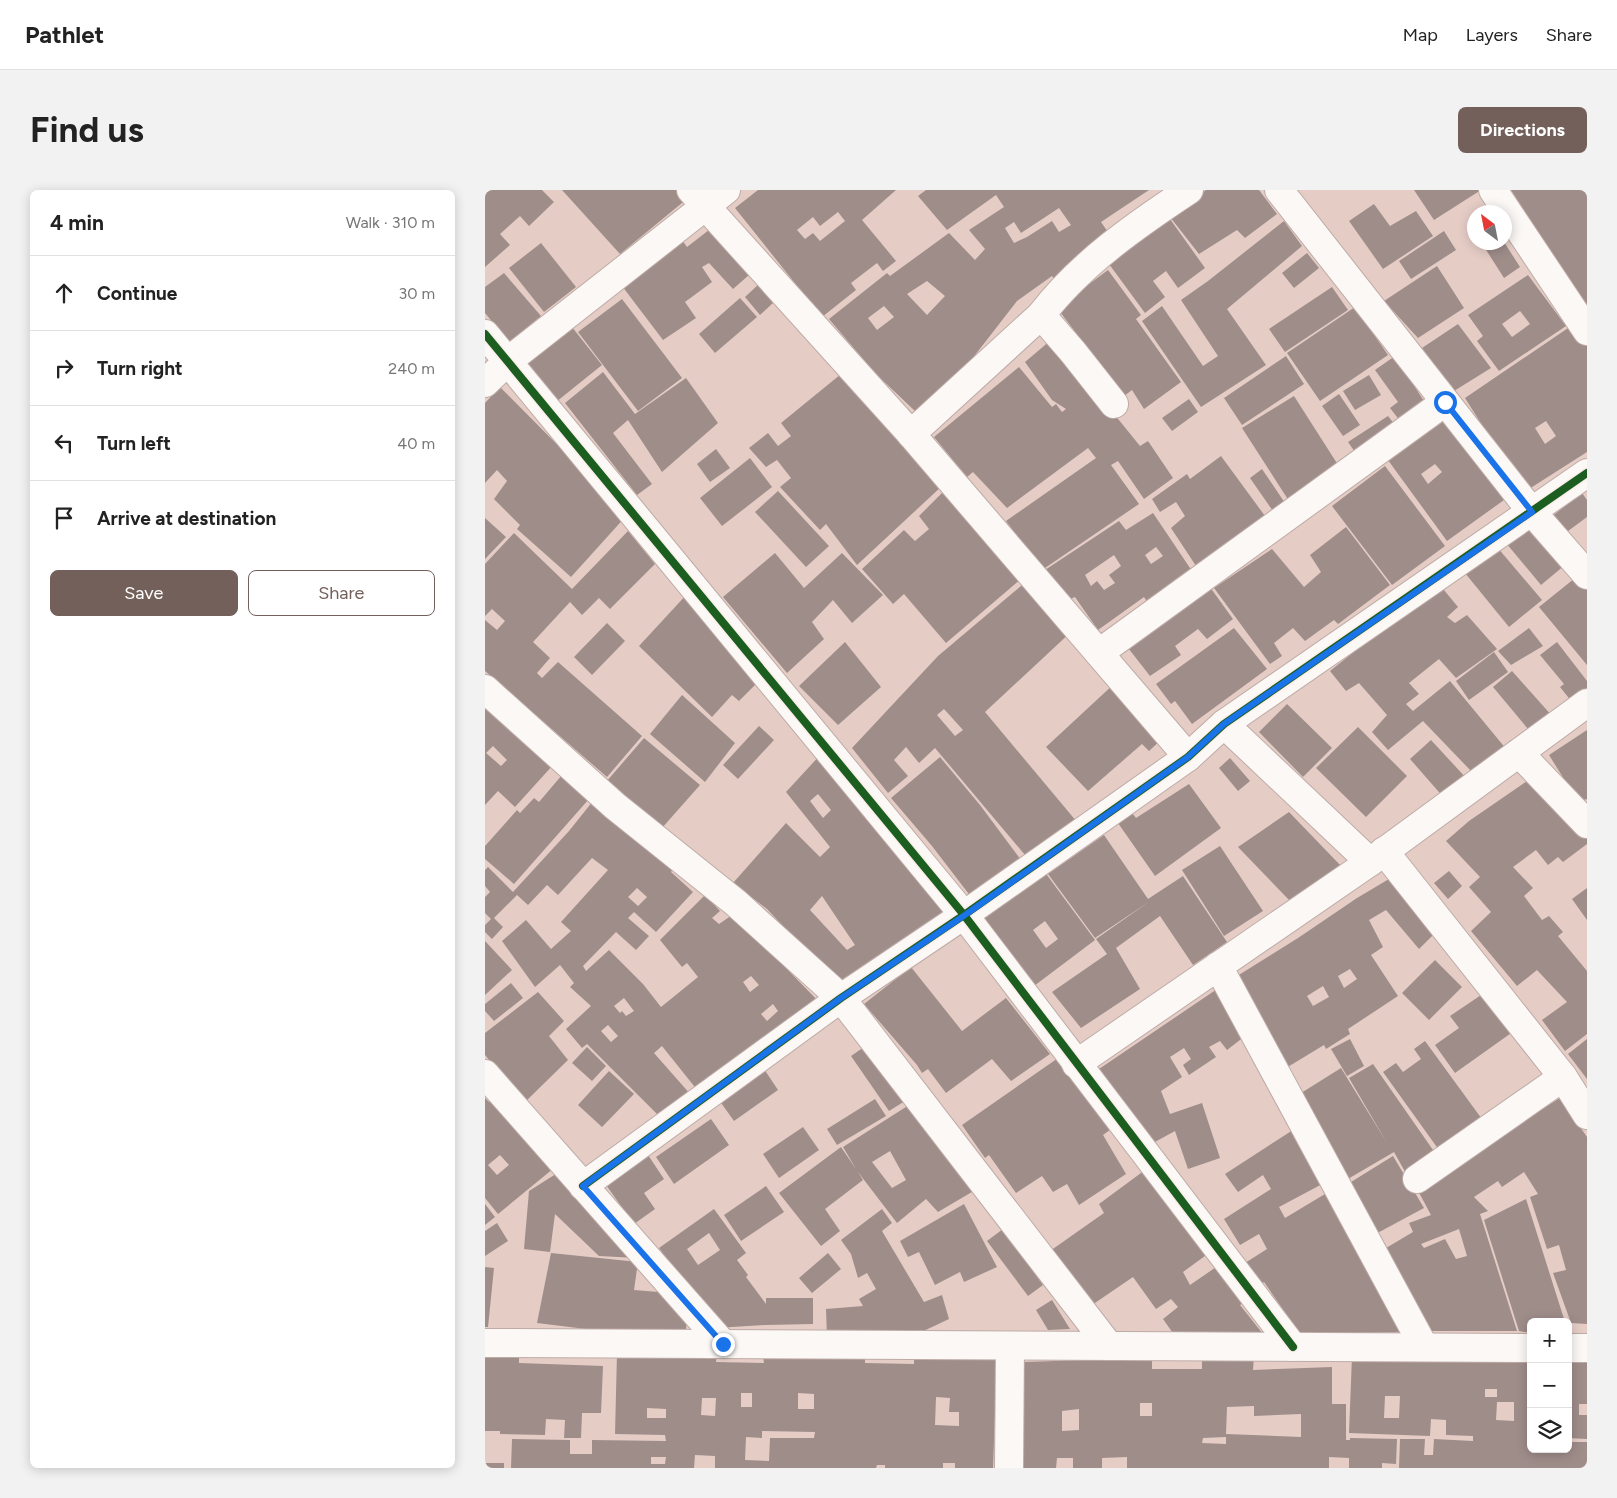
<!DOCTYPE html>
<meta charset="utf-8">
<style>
:root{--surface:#fff;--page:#f2f2f2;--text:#222;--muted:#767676;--line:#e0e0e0;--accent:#73605b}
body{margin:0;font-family:Figtree,sans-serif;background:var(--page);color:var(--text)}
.controls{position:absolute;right:15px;bottom:15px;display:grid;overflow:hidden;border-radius:8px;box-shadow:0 2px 12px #0003}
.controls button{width:45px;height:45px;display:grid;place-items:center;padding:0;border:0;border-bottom:1px solid var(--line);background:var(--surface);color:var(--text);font:25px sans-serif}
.compass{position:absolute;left:982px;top:15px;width:45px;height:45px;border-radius:50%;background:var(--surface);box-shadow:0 2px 12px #0003;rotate:328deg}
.stop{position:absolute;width:15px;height:15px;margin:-11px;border:4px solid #1a73e8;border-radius:50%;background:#fff}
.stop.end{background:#1a73e8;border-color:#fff;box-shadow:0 1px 5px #0008}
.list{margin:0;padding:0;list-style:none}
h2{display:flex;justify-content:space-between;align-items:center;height:65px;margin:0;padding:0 20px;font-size:21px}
h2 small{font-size:16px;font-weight:400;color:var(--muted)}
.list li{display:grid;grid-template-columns:32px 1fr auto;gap:15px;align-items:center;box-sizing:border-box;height:75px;padding:0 20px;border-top:1px solid var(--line)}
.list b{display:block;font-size:19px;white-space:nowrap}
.list em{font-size:16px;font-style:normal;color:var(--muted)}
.actions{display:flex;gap:10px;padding:15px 20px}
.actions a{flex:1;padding:11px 0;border:1px solid var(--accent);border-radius:8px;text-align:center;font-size:18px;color:var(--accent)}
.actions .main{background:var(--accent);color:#fff}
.icon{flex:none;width:28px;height:28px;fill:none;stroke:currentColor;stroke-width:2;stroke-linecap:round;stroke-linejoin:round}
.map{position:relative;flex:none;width:1102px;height:1278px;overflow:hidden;border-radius:8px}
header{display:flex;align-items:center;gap:30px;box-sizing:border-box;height:70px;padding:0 25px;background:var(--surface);border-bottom:1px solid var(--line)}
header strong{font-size:24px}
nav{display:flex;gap:28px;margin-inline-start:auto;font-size:18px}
.intro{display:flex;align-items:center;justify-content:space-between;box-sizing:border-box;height:120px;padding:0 30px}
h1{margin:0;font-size:35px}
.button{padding:12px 22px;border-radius:8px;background:var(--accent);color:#fff;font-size:18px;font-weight:700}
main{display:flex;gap:30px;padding:0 30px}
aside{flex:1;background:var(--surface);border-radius:8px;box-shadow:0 2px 12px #0003}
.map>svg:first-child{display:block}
.building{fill:#9f8d8a;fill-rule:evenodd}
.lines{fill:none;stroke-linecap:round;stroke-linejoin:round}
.minor-casing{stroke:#beaba6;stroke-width:30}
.minor{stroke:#fbf8f6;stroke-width:28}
.cycleway-casing{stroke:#fceeea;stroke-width:11}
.cycleway{stroke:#1b5e20;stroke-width:8}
.route{stroke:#1a73e8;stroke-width:6}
</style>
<header>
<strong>Pathlet</strong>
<nav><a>Map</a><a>Layers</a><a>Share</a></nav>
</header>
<div class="intro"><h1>Find us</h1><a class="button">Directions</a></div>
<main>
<aside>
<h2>4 min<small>Walk · 310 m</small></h2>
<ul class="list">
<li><svg class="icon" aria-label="ahead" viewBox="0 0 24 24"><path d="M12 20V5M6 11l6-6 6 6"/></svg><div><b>Continue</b></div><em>30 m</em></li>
<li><svg class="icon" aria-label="right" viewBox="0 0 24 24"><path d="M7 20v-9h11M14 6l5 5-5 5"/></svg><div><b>Turn right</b></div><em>240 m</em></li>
<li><svg class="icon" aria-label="left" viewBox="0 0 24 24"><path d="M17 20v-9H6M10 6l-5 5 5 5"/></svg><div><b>Turn left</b></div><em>40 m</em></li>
<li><svg class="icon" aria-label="arrive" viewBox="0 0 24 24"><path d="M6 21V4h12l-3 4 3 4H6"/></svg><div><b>Arrive at destination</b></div></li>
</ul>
<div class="actions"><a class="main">Save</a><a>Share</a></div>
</aside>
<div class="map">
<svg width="1102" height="1278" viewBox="0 0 1102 1278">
<rect width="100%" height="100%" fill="#e5cdc6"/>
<g class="building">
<polygon points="0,0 57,0 69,12 44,36 35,26 15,44 25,55 0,77"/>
<polygon points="77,0 196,0 203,8 135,64"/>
<path d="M273,0H411L377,30L411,71L398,81L392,73L366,93L371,100L337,127L250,18ZM353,22L360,31L335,51L328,43L320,49L312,40L328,27L335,36Z"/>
<path d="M441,0H664L616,32L629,51L570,90L567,86L532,111L487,169L431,222L390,183L344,129L402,83L405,86L464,43L490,70L500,59L484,40L519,17L511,5L462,40L433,6ZM574,18L586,35L574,42L567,31L542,47L529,53L520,38L529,32L536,43ZM442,91L460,106L442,125L422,104ZM399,116L409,127L392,140L383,128Z"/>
<polygon points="721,0 774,0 792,24 760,48 752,40 714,64 685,27"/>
<polygon points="929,0 996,0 949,30"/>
<polygon points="1026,0 1100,0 1102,4 1102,118"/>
<polygon points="889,14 905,36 931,21 948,46 898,79 864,31"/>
<polygon points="685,29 720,78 693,98 681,81 668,91 680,107 660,123 624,74"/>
<polygon points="799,31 817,56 742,119 781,175 716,217 657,131 677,116 718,176 733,166 696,110 723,91"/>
<polygon points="224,40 264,85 248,99 224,73 217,77 227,92 200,112 211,128 178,150 137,96 197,50 202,57"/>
<polygon points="959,41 971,60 926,89 914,71"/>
<polygon points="996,52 1019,52 1035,77 1019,88"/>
<polygon points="56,53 91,97 59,122 24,78"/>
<polygon points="822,63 834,78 809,98 797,83"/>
<polygon points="952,76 979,118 933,148 899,111"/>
<polygon points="623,80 656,125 651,129 696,192 659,219 647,200 639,206 572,118"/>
<polygon points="19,83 56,126 24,152 0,123 0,97"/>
<path d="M1043,85L1081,136L1014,181L992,151L998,146L983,125ZM1035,121L1045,134L1027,147L1017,134Z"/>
<polygon points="274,94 289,112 275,125 260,107"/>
<polygon points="847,97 863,120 800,162 784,139"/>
<polygon points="255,108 272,127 230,163 214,144"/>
<polygon points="137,109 197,188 153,221 93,142"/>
<polygon points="870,117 903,165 835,211 802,163"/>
<polygon points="83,132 117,175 71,212 37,169"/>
<polygon points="973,134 1006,178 969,201 937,158"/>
<path d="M1089,134L1102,153V262L1044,299L1002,243L980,208ZM1061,231L1071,246L1060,254L1050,238Z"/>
<polygon points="566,150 608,198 655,256 663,251 688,288 659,309 633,271 626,275 654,314 557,380 521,331 611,268 603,258 522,318 488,282 482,287 449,247 534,177 567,217 571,214 577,222 581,219 567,210 540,172"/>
<polygon points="801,166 819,194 757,235 739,208"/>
<polygon points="910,166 944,219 919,236 905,218 913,212 890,180"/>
<polygon points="361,180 457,296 372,375 341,334 335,340 295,297 306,288 292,270 281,277 264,258 283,243 293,256 306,246 296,233"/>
<polygon points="118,182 150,224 201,188 233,233 177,282 143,230 128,243 167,294 152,305 80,213"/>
<polygon points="884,185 896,205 870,220 858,201"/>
<polygon points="15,197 142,325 86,387 32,339 35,335 9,309 22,291 12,280 0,293 0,213"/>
<polygon points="854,204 875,235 858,246 837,216"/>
<polygon points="809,206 855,278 804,311 757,238"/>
<polygon points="704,209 713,222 687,241 677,228"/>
<path d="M958,225L1019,310L962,351L900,266ZM950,274L957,282L943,294L936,284Z"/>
<polygon points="903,226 913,239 872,265 863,252"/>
<polygon points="231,259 245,278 225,292 212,274"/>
<polygon points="736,266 780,326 715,382 686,338 700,326 691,312 675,322 667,309 702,284 705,289"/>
<polygon points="265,268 287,297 237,336 215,308"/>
<polygon points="900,276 960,356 907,395 847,316"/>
<polygon points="777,279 802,316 790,324 765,288"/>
<polygon points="461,299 537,388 461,453 419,404 408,414 377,379 419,340 430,351 444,339 434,326"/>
<polygon points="293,301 344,356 321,377 270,322"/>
<polygon points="1097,303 1102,310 1102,327 1079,344 1066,327"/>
<path d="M668,323L709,384L665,416L659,407L613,440L590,407L583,410L560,380L634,331L641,340ZM671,357L678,366L666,374L660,365ZM629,365L636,376L624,385L630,393L619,400L612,391L606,396L600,385Z"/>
<polygon points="0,328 21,347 0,369"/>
<polygon points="1045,333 1080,375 1056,395 1021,353"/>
<polygon points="861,337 905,395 853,434 849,430 820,451 808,438 789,453 797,466 785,474 729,398 787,359 819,397 836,382 825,365"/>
<polygon points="143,341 170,374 125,419 114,408 97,425 85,412 48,452 65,468 52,483 57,488 73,472 157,546 122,587 0,481 0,430 12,440 20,431 7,419 0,426 0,374 29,343 87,399"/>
<polygon points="1012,357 1057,410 1024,437 980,383"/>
<polygon points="290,363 319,398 357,363 398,405 367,433 348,410 327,432 339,449 302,483 238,407"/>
<polygon points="1095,384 1102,392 1102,475 1054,417"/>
<path d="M543,390L587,441L500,522L592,632L545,671L450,558L434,573L421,557L409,570L423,586L403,603L367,558L453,466ZM459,519L478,540L470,546L452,525Z"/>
<polygon points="722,393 748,429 722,449 713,439 690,456 696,465 665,486 640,454"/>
<polygon points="954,394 973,417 962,427 970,433 982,425 1012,459 971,488 954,469 924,493 934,504 921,514 928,521 965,491 1022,560 987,582 938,531 903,560 887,542 902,525 874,493 861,501 845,481"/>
<polygon points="203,403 272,493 254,511 247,505 227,527 154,456"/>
<polygon points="122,433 140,451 107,485 89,467"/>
<polygon points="749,438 782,479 707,534 690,511 686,514 671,494"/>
<polygon points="1044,438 1058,456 1026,475 1013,461"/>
<polygon points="360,452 396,497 353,535 314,496"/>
<polygon points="1072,452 1102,491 1102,509 1091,517 1075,497 1079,494 1055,465"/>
<polygon points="1009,462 1023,482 984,510 971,491"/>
<polygon points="1027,481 1068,527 1048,545 1008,497"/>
<polygon points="630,493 678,548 664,561 657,554 603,601 561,557"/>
<polygon points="197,505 250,553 220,592 165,544"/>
<polygon points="802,514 847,558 818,587 774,542"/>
<path d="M5,516L68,575L30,617L13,601L0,615V517L1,519ZM8,556L22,570L16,576L1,563Z"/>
<polygon points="274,536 289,550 253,589 238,575"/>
<polygon points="873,537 922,586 881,627 831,578"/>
<polygon points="1102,540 1102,610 1101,609 1094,613 1064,565"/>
<polygon points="159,548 215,595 177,638 122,591"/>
<polygon points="946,550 982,589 960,609 925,569"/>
<path d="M337,563L465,727L359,801L282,719L248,693L301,633L335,667L345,657L301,602ZM333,604L346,620L338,628L325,611ZM337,706L370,755L362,760L325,720Z"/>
<polygon points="455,567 495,615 539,674 490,712 447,656 406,608"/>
<polygon points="745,568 765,591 753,601 734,578"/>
<polygon points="77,585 104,609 29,694 0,669 0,656 32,620 35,623 49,608 54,612"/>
<polygon points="1048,587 1102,641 1102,654 1078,672 1073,667 1063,675 1051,660 1028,677 1048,698 1039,706 1057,730 1064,726 1078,742 1073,746 1102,781 1102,844 1080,861 1057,830 1082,812 1052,780 1032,796 986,741 1006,722 984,697 995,687 961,651 984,631"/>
<polygon points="704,594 736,638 670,686 633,633 647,623 651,628"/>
<path d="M108,611L188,679L186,682L208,702L171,742L149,722L143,728L164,746L151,760L131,742L98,776L101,781L124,760L158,794L176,817L213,787L202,773L197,777L175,750L220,705L235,721L227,728L234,734L253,721L302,774L299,776L337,815L213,901L177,856L169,863L206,905L175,927L102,854L97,858L81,839L106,816L85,797L89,793L75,775L50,797L17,751L41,730L66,759L86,741L76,732L123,680L107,668L73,705L62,695L43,715L32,705L9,728L18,737L7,749L0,742V735L6,729L0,723V707L5,702L0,696V680L3,677L28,702L84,641ZM152,698L162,707L153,716L143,707ZM266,786L274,795L265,802L258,792ZM139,808L149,821L141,826L137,821L135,823L129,816ZM288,814L293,821L282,831L276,824ZM123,835L133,846L126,852L116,841Z"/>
<polygon points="804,622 857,677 806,712 753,657"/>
<polygon points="619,645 663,709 698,686 742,752 708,775 675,726 631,758 655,799 596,838 567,802 622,764 611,749 665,711 610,748 563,684"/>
<polygon points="735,656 778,721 739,746 697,680"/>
<path d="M559,681L610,750L549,796L496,725ZM560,731L573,749L561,758L548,740Z"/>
<polygon points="964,681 977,696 963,709 949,693"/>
<path d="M904,689L949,744L934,759L901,720L884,730L898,757L886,765L913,806L863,839L865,844L841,859L839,855L801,878L749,788L813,748L872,708ZM865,779L872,789L859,798L853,786ZM838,796L844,807L828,816L822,806Z"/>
<polygon points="1102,698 1102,730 1087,709"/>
<polygon points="0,751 27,780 0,805"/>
<polygon points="950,770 977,797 944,830 917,803"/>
<polygon points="426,777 477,841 521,808 565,864 526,891 507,869 461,903 443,879 437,883 432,875 379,814"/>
<polygon points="26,793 38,808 9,831 0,821 0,814"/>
<polygon points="738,795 764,843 742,860 735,851 724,857 731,867 704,885 698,875 706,869 699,858 685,867 697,887 676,901 685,924 717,913 735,968 703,979 690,941 668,953 614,879"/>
<polygon points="1002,801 1029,841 970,883 950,855 974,838 965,826"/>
<polygon points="53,802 79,831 64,846 83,870 39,913 0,865 0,843"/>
<polygon points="865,849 879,876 862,886 846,859"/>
<polygon points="1102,849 1102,889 1083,864"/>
<polygon points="940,851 1002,936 959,967 898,882 911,873 918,882 936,869 929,859"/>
<polygon points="382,855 420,911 404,921 366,866"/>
<polygon points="102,857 121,876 107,891 87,873"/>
<polygon points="576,866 629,937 618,945 641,984 594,1015 582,994 568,1002 557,986 531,1003 504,965 500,968 477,935"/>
<polygon points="888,874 955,970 923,987 909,962 856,993 813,905 856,878 902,953 864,888"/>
<polygon points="279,879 293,900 249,931 234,910"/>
<polygon points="124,881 149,904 117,937 93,915"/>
<path d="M0,908L4,912L7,909L69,978L13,1024L0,1008ZM15,965L24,975L12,985L3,975Z"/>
<path d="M1075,908L1102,947V1134L1086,1133L1068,1083L1081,1080L1074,1055L1062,1059L1045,1007L1053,1004L1039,982L1017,997L1013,991L989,1007L1003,1021L995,1024L1032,1141H935L896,1061L928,1042L924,1033L946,1025L931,997ZM974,1039L982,1066L971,1069L960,1049L939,1058L936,1054Z"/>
<polygon points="390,909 401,926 352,955 342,939"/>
<path d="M424,915L439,939L473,981L492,999L453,1022L441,1009L412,1033L373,982L378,990L340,1019L355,1041L336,1056L294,1003L356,957L371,979L358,957ZM405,961L421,990L407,998L387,972Z"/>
<polygon points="226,929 244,955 189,994 171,967"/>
<polygon points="318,937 334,960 294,988 278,964"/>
<polygon points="811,938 841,992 794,1017 800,1028 840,1004 863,1047 923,1142 815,1144 779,1092 775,1095 760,1073 782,1059 774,1044 755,1055 739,1029 786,999 778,985 753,1002 740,984"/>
<polygon points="163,965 179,989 159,1003 170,1019 149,1034 121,995"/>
<polygon points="908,966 939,1018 885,1047 858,997"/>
<polygon points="660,980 724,1063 698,1082 705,1095 737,1073 764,1110 755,1115 778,1144 690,1146 678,1129 693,1117 686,1109 671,1119 648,1087 604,1117 565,1061 619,1023 614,1014"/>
<polygon points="74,982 151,1068 114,1066 70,1024 65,1062 39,1059 44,1001"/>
<polygon points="281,996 299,1022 256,1051 239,1025"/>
<polygon points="1041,1009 1080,1132 1046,1132 1046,1143 1034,1141 999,1030"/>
<polygon points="0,1014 10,1027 0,1035"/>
<polygon points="479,1014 512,1077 479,1092 475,1082 450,1095 434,1062 423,1067 415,1051"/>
<path d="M229,1019L261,1063L252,1070L263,1085L261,1087L281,1114V1108H328V1134L281,1135L231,1138L174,1058ZM224,1043L235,1060L213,1075L202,1059Z"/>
<polygon points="397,1019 407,1033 397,1041 439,1112 457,1105 464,1129 411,1154 342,1148 341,1119 378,1116 374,1109 391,1099 382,1083 373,1088 366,1064 356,1050"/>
<polygon points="12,1033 23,1051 0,1066 0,1041"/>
<polygon points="518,1039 558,1095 543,1106 502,1051"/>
<polygon points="66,1063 153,1072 149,1100 186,1103 202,1121 201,1142 109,1140 52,1133"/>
<polygon points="343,1063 356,1079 327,1103 314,1088"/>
<polygon points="0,1077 9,1078 3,1137 0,1137"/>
<polygon points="567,1110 585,1139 563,1140 551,1120"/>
<path d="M132,1163L232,1165L231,1172L279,1173L278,1167H380V1173L429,1174V1168L512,1170L508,1278H470V1273H458V1278H400V1275H392L391,1278H230V1266L210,1265L209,1278H26L27,1249L85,1250V1264H107V1250L181,1251L180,1245L130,1244ZM256,1203H267V1217H256ZM313,1203L329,1204V1219H313ZM451,1207L465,1208L464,1222H474V1236L450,1235ZM217,1208H231L230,1226L216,1225ZM162,1218L181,1219V1228H162ZM277,1241L330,1242L329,1248H285L284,1271L260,1270L261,1247L277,1248ZM166,1267H181L180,1274H166Z"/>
<polygon points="0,1166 34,1166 34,1173 118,1176 116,1223 97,1223 96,1248 79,1248 80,1230 61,1229 60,1245 15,1244 15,1241 0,1241"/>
<path d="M769,1166L768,1180L847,1177V1214H861V1250H865V1248L912,1249L911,1274L897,1273V1278H864V1268L844,1267V1278H642V1267L617,1268V1278H588V1268H572L571,1278H537L538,1172L667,1168V1179H717V1168ZM655,1213H667V1226H655ZM769,1216V1226L816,1224V1247L741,1244L742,1217ZM594,1219V1240L577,1241V1221ZM741,1247V1254L717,1253L718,1248Z"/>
<path d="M867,1166L1046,1172V1259H1083V1252H1102V1278H914L915,1249H940L939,1265H948L949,1249L988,1251V1246L961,1245V1230L946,1229L945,1246L864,1243ZM1000,1199H1012V1207H1000ZM900,1206H915L914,1228H899ZM1012,1212H1029V1231L1011,1230Z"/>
<polygon points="1083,1170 1102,1171 1102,1214 1094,1214 1094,1225 1102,1225 1102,1249 1083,1248"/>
<rect x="0" y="1273" width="19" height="5"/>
</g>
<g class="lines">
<g class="minor-casing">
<g id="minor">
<polyline points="206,0 426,244 703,567"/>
<polyline points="794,0 1047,322 1102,385"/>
<polyline points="1008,0 1102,141"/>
<polyline points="556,125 588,162 629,214"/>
<polyline points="0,144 479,725 808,1157"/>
<polyline points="0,193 23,171 241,0"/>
<path d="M426,244L556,125C595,74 651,35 704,0"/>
<polyline points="614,463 960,212"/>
<polyline points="0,499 130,616 251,713 356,808 624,1156"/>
<polyline points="739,534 885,672"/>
<polyline points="1034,563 1102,634"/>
<polyline points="899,661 1078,887 1102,925"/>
<polyline points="733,776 939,1157"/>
<polyline points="591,874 885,672 1102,513"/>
<polyline points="0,884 238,1154"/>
<polyline points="932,989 1078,887"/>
<polyline points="98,996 356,808 479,725 703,567 739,534 1102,283"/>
<polyline points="0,1153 1046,1158"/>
<polyline points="1083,1158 1102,1158"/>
<polyline points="524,1278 525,1156"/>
</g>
</g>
<use href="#minor" class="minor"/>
<g class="cycleway-casing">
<g id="cycleway">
<polyline points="0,144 479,725 808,1157"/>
<polyline points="98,996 356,808 479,725 703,567 739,534 1102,283"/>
</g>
</g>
<use href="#cycleway" class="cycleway"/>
</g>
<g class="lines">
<polyline class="route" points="238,1154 98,996 356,808 480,725 703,567 739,534 1047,322 960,212"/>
</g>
</svg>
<div class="controls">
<button>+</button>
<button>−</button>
<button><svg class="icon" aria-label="layers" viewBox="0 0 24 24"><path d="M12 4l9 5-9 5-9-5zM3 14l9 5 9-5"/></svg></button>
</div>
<svg class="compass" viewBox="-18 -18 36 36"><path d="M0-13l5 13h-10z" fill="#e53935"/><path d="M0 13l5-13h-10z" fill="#767676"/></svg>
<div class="stop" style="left:960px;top:212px"></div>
<div class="stop end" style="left:238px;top:1154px"></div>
</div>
</main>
